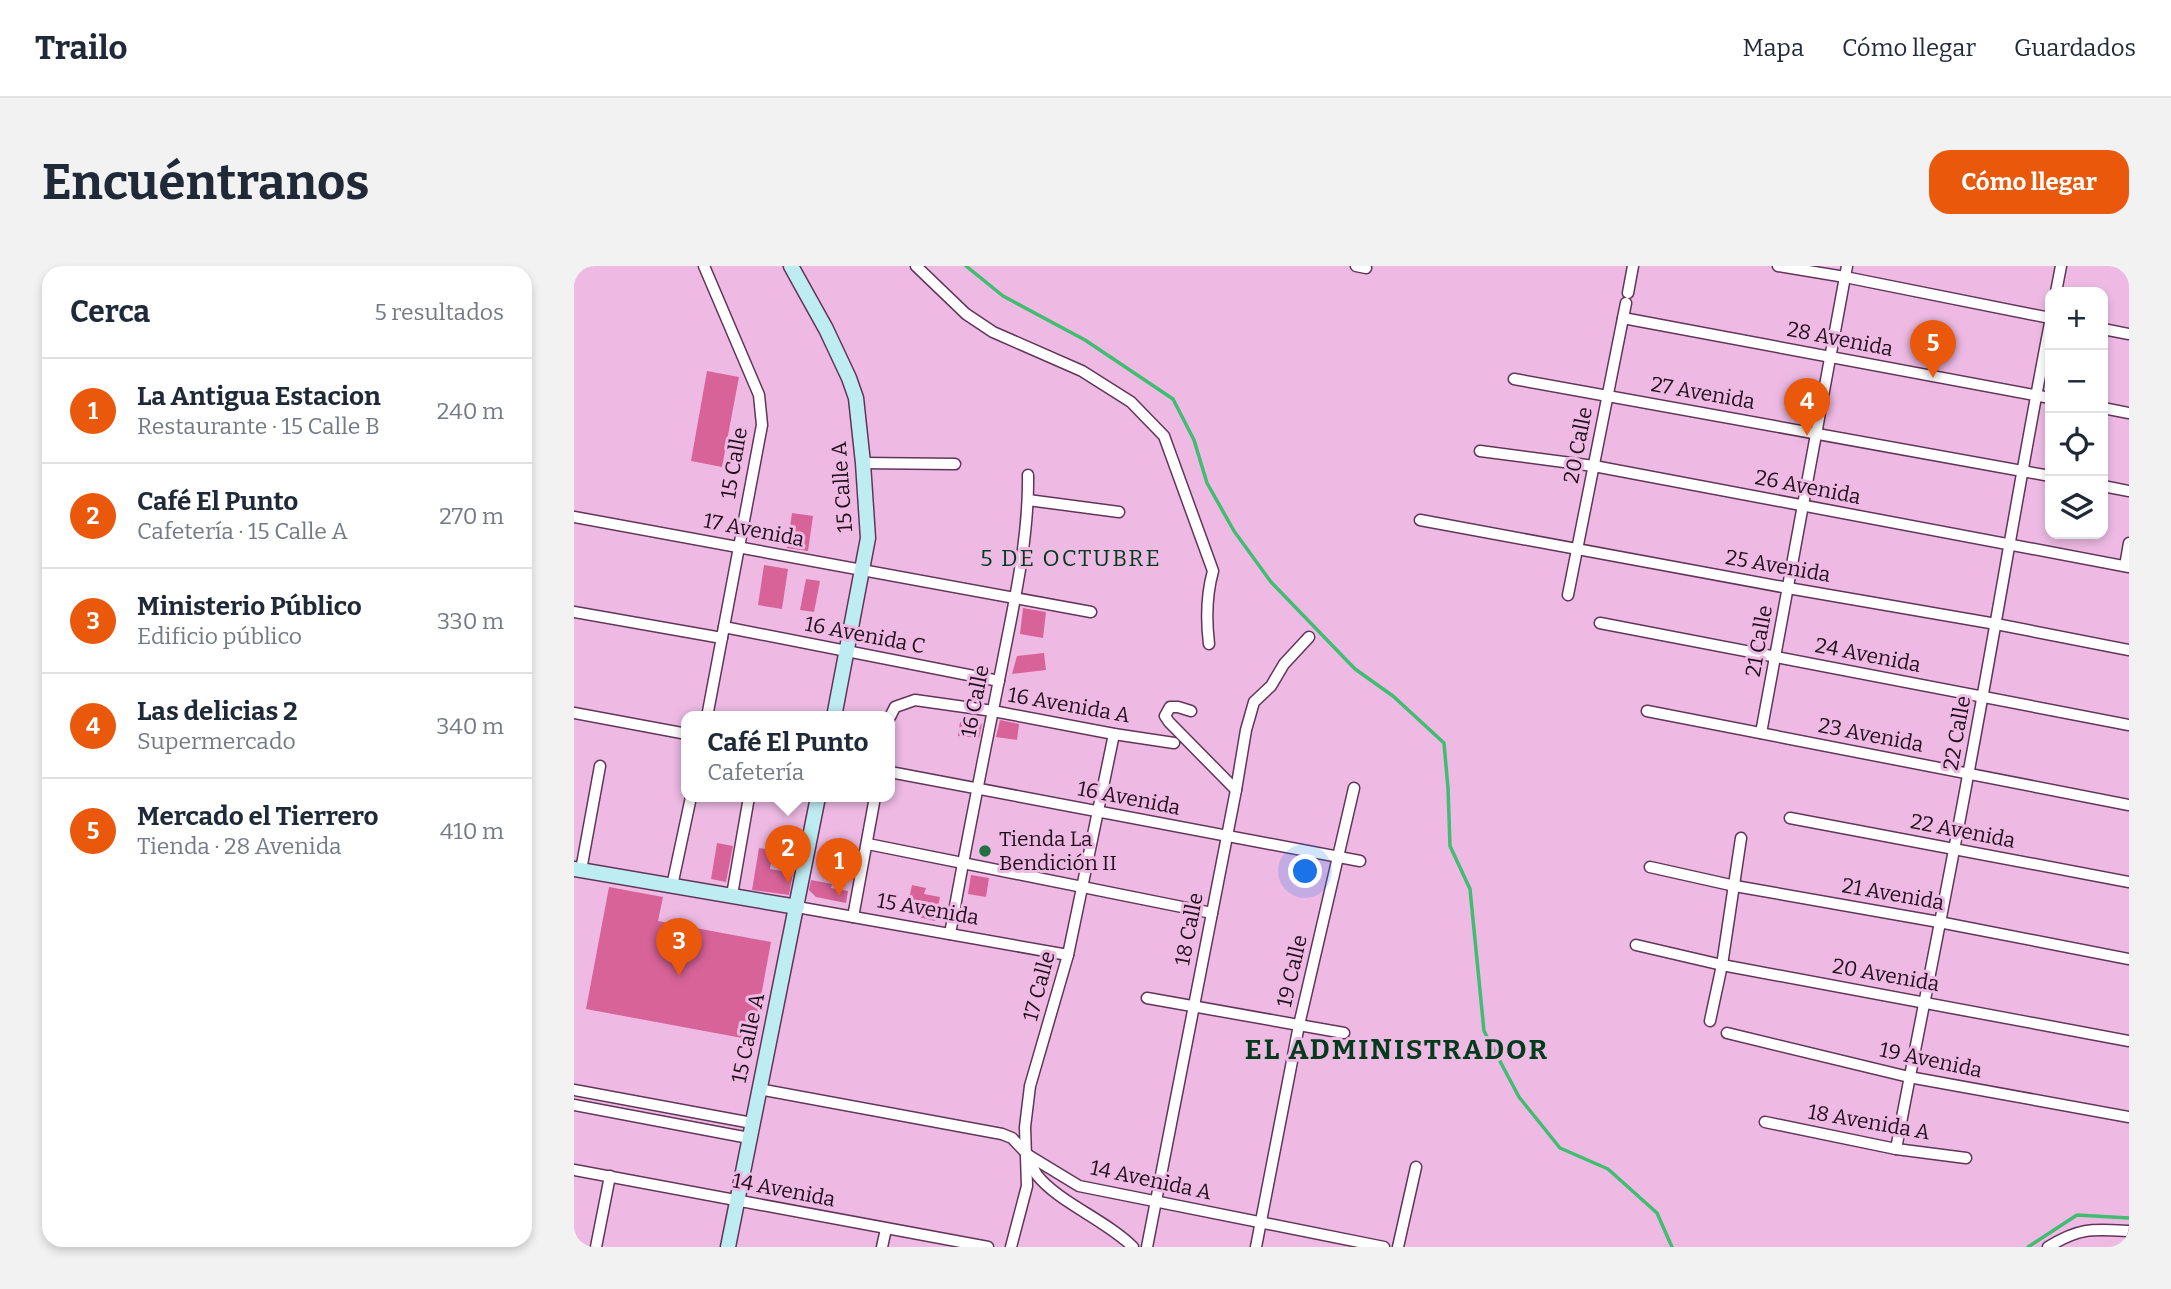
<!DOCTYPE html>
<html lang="es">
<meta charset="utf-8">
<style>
:root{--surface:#fff;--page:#f2f2f3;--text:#1f2937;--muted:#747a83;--line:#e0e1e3;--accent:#ea580c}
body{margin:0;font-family:Bitter,serif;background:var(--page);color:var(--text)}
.controls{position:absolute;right:21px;top:21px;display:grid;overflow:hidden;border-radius:14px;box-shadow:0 4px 10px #0003}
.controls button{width:63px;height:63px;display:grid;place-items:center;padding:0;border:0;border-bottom:2px solid var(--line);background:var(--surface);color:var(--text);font:35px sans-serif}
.you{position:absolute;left:732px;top:606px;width:24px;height:24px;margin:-18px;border:5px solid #fff;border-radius:50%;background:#1a73e8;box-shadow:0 0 0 10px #1a73e833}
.badge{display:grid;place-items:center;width:46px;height:46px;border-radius:50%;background:var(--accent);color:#fff;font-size:23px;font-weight:700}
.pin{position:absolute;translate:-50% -58px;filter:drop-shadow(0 2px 4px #0008)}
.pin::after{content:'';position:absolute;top:37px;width:24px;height:21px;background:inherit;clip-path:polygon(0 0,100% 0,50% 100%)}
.popup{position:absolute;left:107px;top:445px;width:214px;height:91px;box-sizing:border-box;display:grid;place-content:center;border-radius:14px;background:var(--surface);filter:drop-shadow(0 2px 5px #0005);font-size:23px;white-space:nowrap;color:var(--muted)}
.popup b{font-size:26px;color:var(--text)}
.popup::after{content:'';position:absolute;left:50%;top:100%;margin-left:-14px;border:14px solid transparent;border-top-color:var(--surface)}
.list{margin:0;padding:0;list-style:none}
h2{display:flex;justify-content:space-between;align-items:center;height:91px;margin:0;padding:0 28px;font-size:30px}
h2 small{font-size:23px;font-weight:400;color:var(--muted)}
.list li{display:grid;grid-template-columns:46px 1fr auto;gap:21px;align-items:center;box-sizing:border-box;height:105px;padding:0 28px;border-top:2px solid var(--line)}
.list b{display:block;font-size:26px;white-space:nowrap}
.list p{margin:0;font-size:23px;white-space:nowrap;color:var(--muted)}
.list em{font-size:23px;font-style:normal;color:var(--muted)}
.icon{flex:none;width:38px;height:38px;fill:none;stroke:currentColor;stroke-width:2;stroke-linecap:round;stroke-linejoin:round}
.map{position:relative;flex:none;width:1555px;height:981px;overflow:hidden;border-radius:21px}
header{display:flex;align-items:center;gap:42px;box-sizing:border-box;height:98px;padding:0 35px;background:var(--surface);border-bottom:2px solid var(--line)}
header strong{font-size:33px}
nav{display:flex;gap:38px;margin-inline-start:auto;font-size:24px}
.intro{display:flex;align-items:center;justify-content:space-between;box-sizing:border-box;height:168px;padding:0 42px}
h1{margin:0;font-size:49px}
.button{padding:18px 32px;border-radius:21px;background:var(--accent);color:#fff;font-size:24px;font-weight:700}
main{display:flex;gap:42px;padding:0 42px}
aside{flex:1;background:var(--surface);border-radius:21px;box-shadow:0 4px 10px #0003}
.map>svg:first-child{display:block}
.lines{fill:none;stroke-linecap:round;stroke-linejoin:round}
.stream{stroke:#40bd71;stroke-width:3.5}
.building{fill:#d76399}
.street-casing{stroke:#61355a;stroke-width:13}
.secondary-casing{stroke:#61355a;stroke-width:17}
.street{stroke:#fff;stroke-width:10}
.secondary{stroke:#beecf3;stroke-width:14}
.poi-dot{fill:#207040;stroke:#eebae4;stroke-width:2.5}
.labels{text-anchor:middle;stroke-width:6;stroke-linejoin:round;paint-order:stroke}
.street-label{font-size:21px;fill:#210f1e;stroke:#eebae4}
.poi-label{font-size:21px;fill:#210f1e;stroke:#eebae4;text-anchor:start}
.neighbourhood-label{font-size:23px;letter-spacing:2px;fill:#003b1b;stroke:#eebae4}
.district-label{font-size:28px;font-weight:bold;letter-spacing:2px;fill:#003b1b;stroke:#eebae4}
</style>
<header>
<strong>Trailo</strong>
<nav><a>Mapa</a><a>Cómo llegar</a><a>Guardados</a></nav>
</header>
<div class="intro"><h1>Encuéntranos</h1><a class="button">Cómo llegar</a></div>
<main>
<aside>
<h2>Cerca<small>5 resultados</small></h2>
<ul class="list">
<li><span class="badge">1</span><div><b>La Antigua Estacion</b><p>Restaurante · 15 Calle B</p></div><em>240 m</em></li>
<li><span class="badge">2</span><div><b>Café El Punto</b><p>Cafetería · 15 Calle A</p></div><em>270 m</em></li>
<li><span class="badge">3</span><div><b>Ministerio Público</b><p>Edificio público</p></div><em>330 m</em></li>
<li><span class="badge">4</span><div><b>Las delicias 2</b><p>Supermercado</p></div><em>340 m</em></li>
<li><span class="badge">5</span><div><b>Mercado el Tierrero</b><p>Tienda · 28 Avenida</p></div><em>410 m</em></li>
</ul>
</aside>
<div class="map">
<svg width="1555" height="981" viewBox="0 0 1555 981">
<rect width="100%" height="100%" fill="#eebae4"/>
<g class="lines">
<g class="stream">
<polyline points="392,0 429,30 511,74 599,133 620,174 633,217 660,265 697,316 781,403 819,430 870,477 874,522 876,580 896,623 910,765 945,831 986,882 1034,903 1083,947 1098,981"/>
<polyline points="1454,981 1503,949 1555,952"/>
</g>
</g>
<g class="building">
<polygon points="133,105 165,111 148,201 117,195"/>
<polygon points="218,247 239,250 234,285 213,282"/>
<polygon points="190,299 214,303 208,343 184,339"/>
<polygon points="232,313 246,315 240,346 226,344"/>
<polygon points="449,342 472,346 469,372 446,368"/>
<polygon points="470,387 472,404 438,408 443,390"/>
<polygon points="426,454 445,458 443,474 422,471"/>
<polygon points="386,456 408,458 405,472 384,470"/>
<polygon points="143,577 159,580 152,616 137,613"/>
<polygon points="185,582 199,584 196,603 219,607 215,629 178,624"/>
<polygon points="397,609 415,612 412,631 394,628"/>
<polygon points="237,614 258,618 257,622 274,625 272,637 242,631 235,624"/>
<polygon points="338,619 352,622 350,628 366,631 361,655 332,648"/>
<polygon points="35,621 89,631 84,655 197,676 179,774 12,743"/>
</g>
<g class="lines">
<g class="street-casing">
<g id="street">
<polyline points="130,0 185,129 188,159 133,451"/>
<path d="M342,0L392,48L419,66L508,105L557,136L590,170L639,305C632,330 632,353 635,378"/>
<polyline points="782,0 792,2"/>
<polyline points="1204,0 1271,11 1476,52"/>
<polyline points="1482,26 1487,0"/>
<polyline points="1054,27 1059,0"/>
<polyline points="1049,52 1476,132"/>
<polyline points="1529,63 1555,68"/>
<polyline points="940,113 1476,210"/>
<polyline points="1529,142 1555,147"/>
<polyline points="906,185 1020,200 1555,301"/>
<polyline points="289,197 381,198"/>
<polyline points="1529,220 1555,225"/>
<polyline points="454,234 545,246"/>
<polyline points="0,251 517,346"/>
<polyline points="846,254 1214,322 1422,358 1555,384"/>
<polyline points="1551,300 1555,277"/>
<polyline points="994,329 1052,37"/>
<polyline points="0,346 148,372"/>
<polyline points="1026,357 1555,459"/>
<polyline points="150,361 425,415"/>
<polyline points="617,445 604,441 596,441 591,450 595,456 662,524"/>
<polyline points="1073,445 1555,539"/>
<polyline points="0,447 113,468"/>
<polyline points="316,451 321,441 341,434 419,445 540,468 600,477"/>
<polyline points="1187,467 1273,0"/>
<polyline points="316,506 786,595"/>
<polyline points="1216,552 1555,616"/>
<polyline points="294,578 638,647"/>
<polyline points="1076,601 1161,620 1365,656 1555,693"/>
<polyline points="7,604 26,500"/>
<polyline points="98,620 117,531"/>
<polyline points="158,629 175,531"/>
<polyline points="223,641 494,689"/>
<polyline points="279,651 301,531"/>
<path d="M376,668C392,578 410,489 428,399C440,337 455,272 454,209"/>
<polyline points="1062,679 1148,699 1555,775"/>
<polyline points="573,732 770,767"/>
<polyline points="1136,755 1148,699 1167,572"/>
<polyline points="1153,767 1335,811 1555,851"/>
<polyline points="185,823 428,868 438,872 454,889 505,920 810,981"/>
<polyline points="0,824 178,857"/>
<polyline points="0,839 175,872"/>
<polyline points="1191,856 1322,883 1392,892"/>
<path d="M1322,883C1346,756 1372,630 1395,504C1423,355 1447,205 1476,57"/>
<path d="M454,889C457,895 459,903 463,909C484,936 532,954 559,981"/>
<polyline points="0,904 414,981"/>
<polyline points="22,981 36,910"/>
<polyline points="308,981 312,963"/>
<polyline points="437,981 453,920 451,861 456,820 494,689 540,468"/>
<polyline points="573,981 662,524 672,464 680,436 697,420 710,398 735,371"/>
<polyline points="682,981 725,759 780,522"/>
<polyline points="824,981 842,901"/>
<path d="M1474,981C1506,961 1519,963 1555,965"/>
</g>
</g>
<g class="secondary-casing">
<g id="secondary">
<polyline points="217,0 252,63 275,112 282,132 289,197 294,272 260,451"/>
<polyline points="0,603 223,641"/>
<polyline points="154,981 244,531"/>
</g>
</g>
<use href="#street" class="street"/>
<use href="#secondary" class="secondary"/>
</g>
<circle class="poi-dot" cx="411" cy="585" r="7"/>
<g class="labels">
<g class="street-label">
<text transform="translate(1266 73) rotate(11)" y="7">28 Avenida</text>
<text transform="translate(1129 127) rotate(10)" y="7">27 Avenida</text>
<text transform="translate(1004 179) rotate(-79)" y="7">20 Calle</text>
<text transform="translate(160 197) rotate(-80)" y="7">15 Calle</text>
<text transform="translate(268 221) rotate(-94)" y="7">15 Calle A</text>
<text transform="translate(1234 221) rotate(11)" y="7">26 Avenida</text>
<text transform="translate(180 264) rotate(11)" y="7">17 Avenida</text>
<text transform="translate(1204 300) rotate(10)" y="7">25 Avenida</text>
<text transform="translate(291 369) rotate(11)" y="7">16 Avenida C</text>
<text transform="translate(1185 375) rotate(-80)" y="7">21 Calle</text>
<text transform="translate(1294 389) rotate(11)" y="7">24 Avenida</text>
<text transform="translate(401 435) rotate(-79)" y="7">16 Calle</text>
<text transform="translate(495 439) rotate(10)" y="7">16 Avenida A</text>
<text transform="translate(1383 467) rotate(-80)" y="7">22 Calle</text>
<text transform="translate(1297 469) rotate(11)" y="7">23 Avenida</text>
<text transform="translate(555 532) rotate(11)" y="7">16 Avenida</text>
<text transform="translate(1389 565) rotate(11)" y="7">22 Avenida</text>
<text transform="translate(1319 628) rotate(10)" y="7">21 Avenida</text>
<text transform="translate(354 643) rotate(10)" y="7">15 Avenida</text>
<text transform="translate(615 663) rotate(-79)" y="7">18 Calle</text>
<text transform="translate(718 705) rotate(-77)" y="7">19 Calle</text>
<text transform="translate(1312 709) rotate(10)" y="7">20 Avenida</text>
<text transform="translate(465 720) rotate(-75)" y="7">17 Calle</text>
<text transform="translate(174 772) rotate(-78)" y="7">15 Calle A</text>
<text transform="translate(1357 794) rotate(12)" y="7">19 Avenida</text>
<text transform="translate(1295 856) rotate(10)" y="7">18 Avenida A</text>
<text transform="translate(577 914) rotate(12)" y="7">14 Avenida A</text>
<text transform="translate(210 924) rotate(11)" y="7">14 Avenida</text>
</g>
<g class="poi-label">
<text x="425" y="580">Tienda La<tspan x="425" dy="24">Bendición II</tspan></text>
</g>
<g class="neighbourhood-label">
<text x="497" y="300">5 DE OCTUBRE</text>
</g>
<g class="district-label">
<text x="823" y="793">EL ADMINISTRADOR</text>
</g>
</g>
</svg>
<div class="controls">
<button>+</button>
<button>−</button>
<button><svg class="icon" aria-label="locate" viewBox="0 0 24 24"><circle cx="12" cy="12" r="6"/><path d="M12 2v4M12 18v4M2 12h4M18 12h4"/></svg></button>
<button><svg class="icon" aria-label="layers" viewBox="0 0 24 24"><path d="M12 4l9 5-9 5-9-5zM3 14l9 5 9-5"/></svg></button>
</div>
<div class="you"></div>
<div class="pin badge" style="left:265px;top:630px">1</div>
<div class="pin badge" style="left:214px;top:617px">2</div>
<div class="popup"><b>Café El Punto</b>Cafetería</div>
<div class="pin badge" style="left:105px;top:710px">3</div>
<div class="pin badge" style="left:1233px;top:170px">4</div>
<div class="pin badge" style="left:1359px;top:112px">5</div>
</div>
</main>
